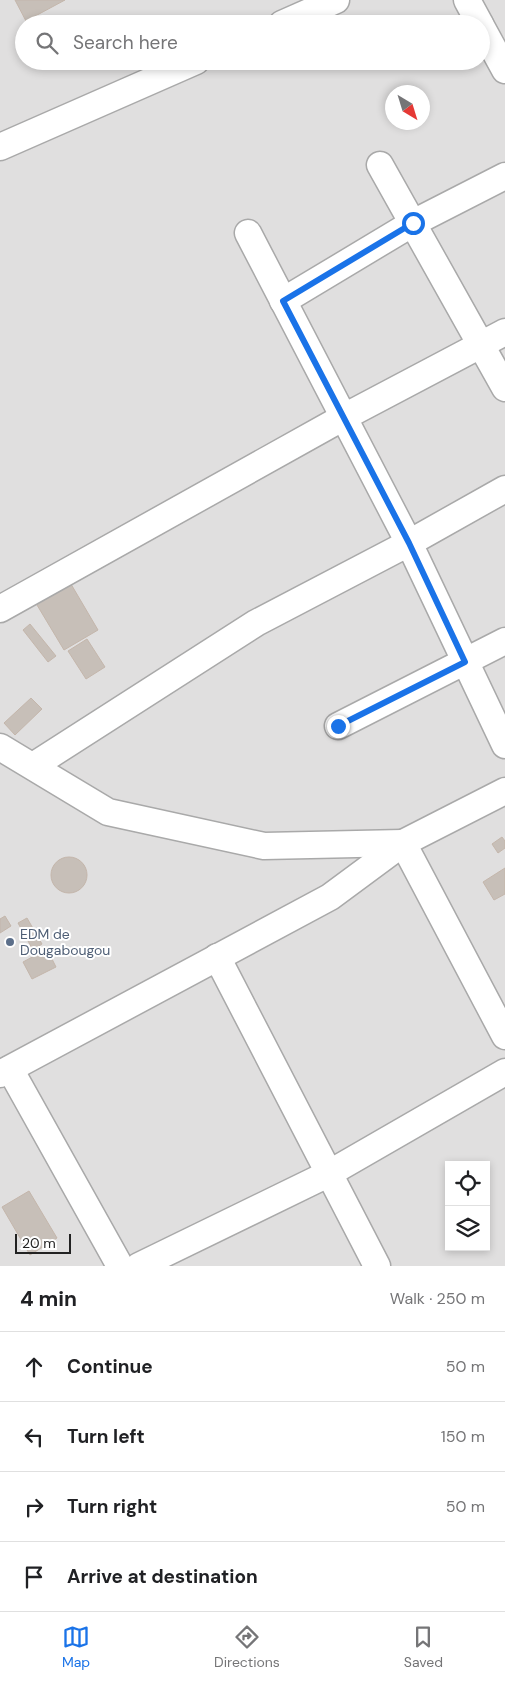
<!DOCTYPE html>
<meta charset="utf-8">
<style>
:root{--surface:#fff;--page:#f6f6f6;--text:#202124;--muted:#757577;--line:#e0e0e0;--accent:#1a73e8}
body{margin:0;font-family:"DM Sans",sans-serif;background:var(--page);color:var(--text)}
.controls{position:absolute;right:15px;bottom:15px;display:grid;overflow:hidden;border-radius:0px;box-shadow:0 2px 8px #0003}
.controls button{width:45px;height:45px;display:grid;place-items:center;padding:0;border:0;border-bottom:1px solid var(--line);background:var(--surface);color:var(--text);font:25px sans-serif}
.compass{position:absolute;left:385px;top:85px;width:45px;height:45px;border-radius:50%;background:var(--surface);box-shadow:0 2px 8px #0003;rotate:142deg}
.scale{position:absolute;left:15px;bottom:12px;width:56px;box-sizing:border-box;padding-left:5px;border:2px solid #222;border-top:0;font-size:14px;line-height:18px;white-space:nowrap;color:#222;-webkit-text-stroke:4px #fff;paint-order:stroke}
.stop{position:absolute;width:15px;height:15px;margin:-11px;border:4px solid #1a73e8;border-radius:50%;background:#fff}
.stop.end{background:#1a73e8;border-color:#fff;box-shadow:0 1px 5px #0008}
.list{margin:0;padding:0;list-style:none}
h2{display:flex;justify-content:space-between;align-items:center;height:65px;margin:0;padding:0 20px;font-size:21px}
h2 small{font-size:16px;font-weight:400;color:var(--muted)}
.list li{display:grid;grid-template-columns:32px 1fr auto;gap:15px;align-items:center;box-sizing:border-box;height:70px;padding:0 20px;border-top:1px solid var(--line)}
.list b{display:block;font-size:19px;white-space:nowrap}
.list em{font-size:16px;font-style:normal;color:var(--muted)}
.icon{flex:none;width:28px;height:28px;fill:none;stroke:currentColor;stroke-width:2;stroke-linecap:round;stroke-linejoin:round}
.map{position:relative;flex:none;width:505px;height:1266px;overflow:hidden}
.search{position:absolute;background:var(--surface);box-shadow:0 2px 8px #0003;left:15px;right:15px;top:15px;height:55px;display:flex;align-items:center;gap:12px;box-sizing:border-box;padding:0 18px;border-radius:28px;color:var(--muted);font-size:19px}
.sheet{height:345px;background:var(--surface)}
nav{display:flex;justify-content:space-around;align-items:center;box-sizing:border-box;height:70px;border-top:1px solid var(--line);background:var(--surface);font-size:14px;color:var(--muted)}
nav a{display:grid;justify-items:center;gap:2px}
nav .on{color:var(--accent)}
.map>svg:first-child{display:block}
.residential{fill:#e0dfdf;fill-rule:evenodd}
.building{fill:#c7bfb8;stroke:#c4b6ab}
.lines{fill:none;stroke-linecap:round;stroke-linejoin:round}
.minor-casing{stroke:#a9a9a9;stroke-width:29}
.minor{stroke:#fff;stroke-width:26}
.route{stroke:#1a73e8;stroke-width:6}
.service-dot{fill:#5c6f8a;stroke:#fff;stroke-width:2}
.labels{text-anchor:middle;stroke-width:4;stroke-linejoin:round;paint-order:stroke}
.service-label{font-size:14px;fill:#4e5e75;stroke:#fff;text-anchor:start}
</style>
<div class="map">
<svg width="505" height="1266" viewBox="0 0 505 1266">
<rect width="100%" height="100%" fill="#f2efe9"/>
<path class="residential" d="M0,0H505V1266H0ZM24,24H481V61H24ZM392,92H422V122H392ZM449,1165H486V1247H449Z"/>
<g class="building">
<polygon points="15,0 65,0 26,21"/>
<polygon points="68,579 98,630 64,650 34,600"/>
<polygon points="30,624 56,656 48,662 23,630"/>
<polygon points="87,639 105,667 86,679 68,651"/>
<polygon points="31,698 42,709 15,735 4,723"/>
<polygon points="502,837 505,841 505,848 498,853 492,844"/>
<circle cx="69" cy="875" r="18"/>
<polygon points="505,868 505,894 494,900 483,882"/>
<polygon points="5,916 11,926 0,933 0,919"/>
<polygon points="27,918 42,944 33,950 18,923"/>
<polygon points="47,949 56,967 32,979 23,962"/>
<polygon points="29,1191 57,1238 30,1255 2,1207"/>
</g>
<g class="lines">
<g class="minor-casing">
<g id="minor">
<polyline points="467,0 480,24"/>
<polyline points="282,24 336,0"/>
<polyline points="481,26 505,70"/>
<polyline points="0,147 196,61"/>
<polyline points="380,165 505,388"/>
<polyline points="248,233 409,543 505,745"/>
<polyline points="283,301 413,223 505,176"/>
<polyline points="0,609 344,417 505,332"/>
<polyline points="338,726 505,641"/>
<polyline points="0,747 108,812 264,846 403,843"/>
<polyline points="33,766 256,623 409,543 505,489"/>
<polyline points="403,843 505,1036"/>
<polyline points="217,957 377,1266"/>
<polyline points="10,1069 120,1266"/>
<polyline points="0,1074 330,897 403,843 505,791"/>
<polyline points="139,1266 328,1174 505,1072"/>
</g>
</g>
<use href="#minor" class="minor"/>
</g>
<g class="lines">
<polyline class="route" points="338,726 465,662 409,543 283,301 413,223"/>
</g>
<circle class="service-dot" cx="10" cy="942" r="5"/>
<g class="labels">
<g class="service-label">
<text x="20" y="939">EDM de<tspan x="20" dy="16">Dougabougou</tspan></text>
</g>
</g>
</svg>
<div class="controls">
<button><svg class="icon" aria-label="locate" viewBox="0 0 24 24"><circle cx="12" cy="12" r="6"/><path d="M12 2v4M12 18v4M2 12h4M18 12h4"/></svg></button>
<button><svg class="icon" aria-label="layers" viewBox="0 0 24 24"><path d="M12 4l9 5-9 5-9-5zM3 14l9 5 9-5"/></svg></button>
</div>
<svg class="compass" viewBox="-18 -18 36 36"><path d="M0-13l5 13h-10z" fill="#e53935"/><path d="M0 13l5-13h-10z" fill="#757577"/></svg>
<div class="scale">20 m</div>
<div class="stop" style="left:413px;top:223px"></div>
<div class="stop end" style="left:338px;top:726px"></div>
<div class="search"><svg class="icon" aria-label="search" viewBox="0 0 24 24"><circle cx="10" cy="10" r="6"/><path d="M15 15l6 6"/></svg>Search here</div>
</div>
<section class="sheet">
<h2>4 min<small>Walk · 250 m</small></h2>
<ul class="list">
<li><svg class="icon" aria-label="ahead" viewBox="0 0 24 24"><path d="M12 20V5M6 11l6-6 6 6"/></svg><div><b>Continue</b></div><em>50 m</em></li>
<li><svg class="icon" aria-label="left" viewBox="0 0 24 24"><path d="M17 20v-9H6M10 6l-5 5 5 5"/></svg><div><b>Turn left</b></div><em>150 m</em></li>
<li><svg class="icon" aria-label="right" viewBox="0 0 24 24"><path d="M7 20v-9h11M14 6l5 5-5 5"/></svg><div><b>Turn right</b></div><em>50 m</em></li>
<li><svg class="icon" aria-label="arrive" viewBox="0 0 24 24"><path d="M6 21V4h12l-3 4 3 4H6"/></svg><div><b>Arrive at destination</b></div></li>
</ul>
</section>
<nav>
<a class="on"><svg class="icon" aria-label="map" viewBox="0 0 24 24"><path d="M3 6l6-2 6 2 6-2v14l-6 2-6-2-6 2zM9 4v14M15 6v14"/></svg>Map</a>
<a><svg class="icon" aria-label="directions" viewBox="0 0 24 24"><path d="M12 3l9 9-9 9-9-9zM9 14v-3h6M13 9l2 2-2 2"/></svg>Directions</a>
<a><svg class="icon" aria-label="saved" viewBox="0 0 24 24"><path d="M7 4h10v16l-5-4-5 4z"/></svg>Saved</a>
</nav>
